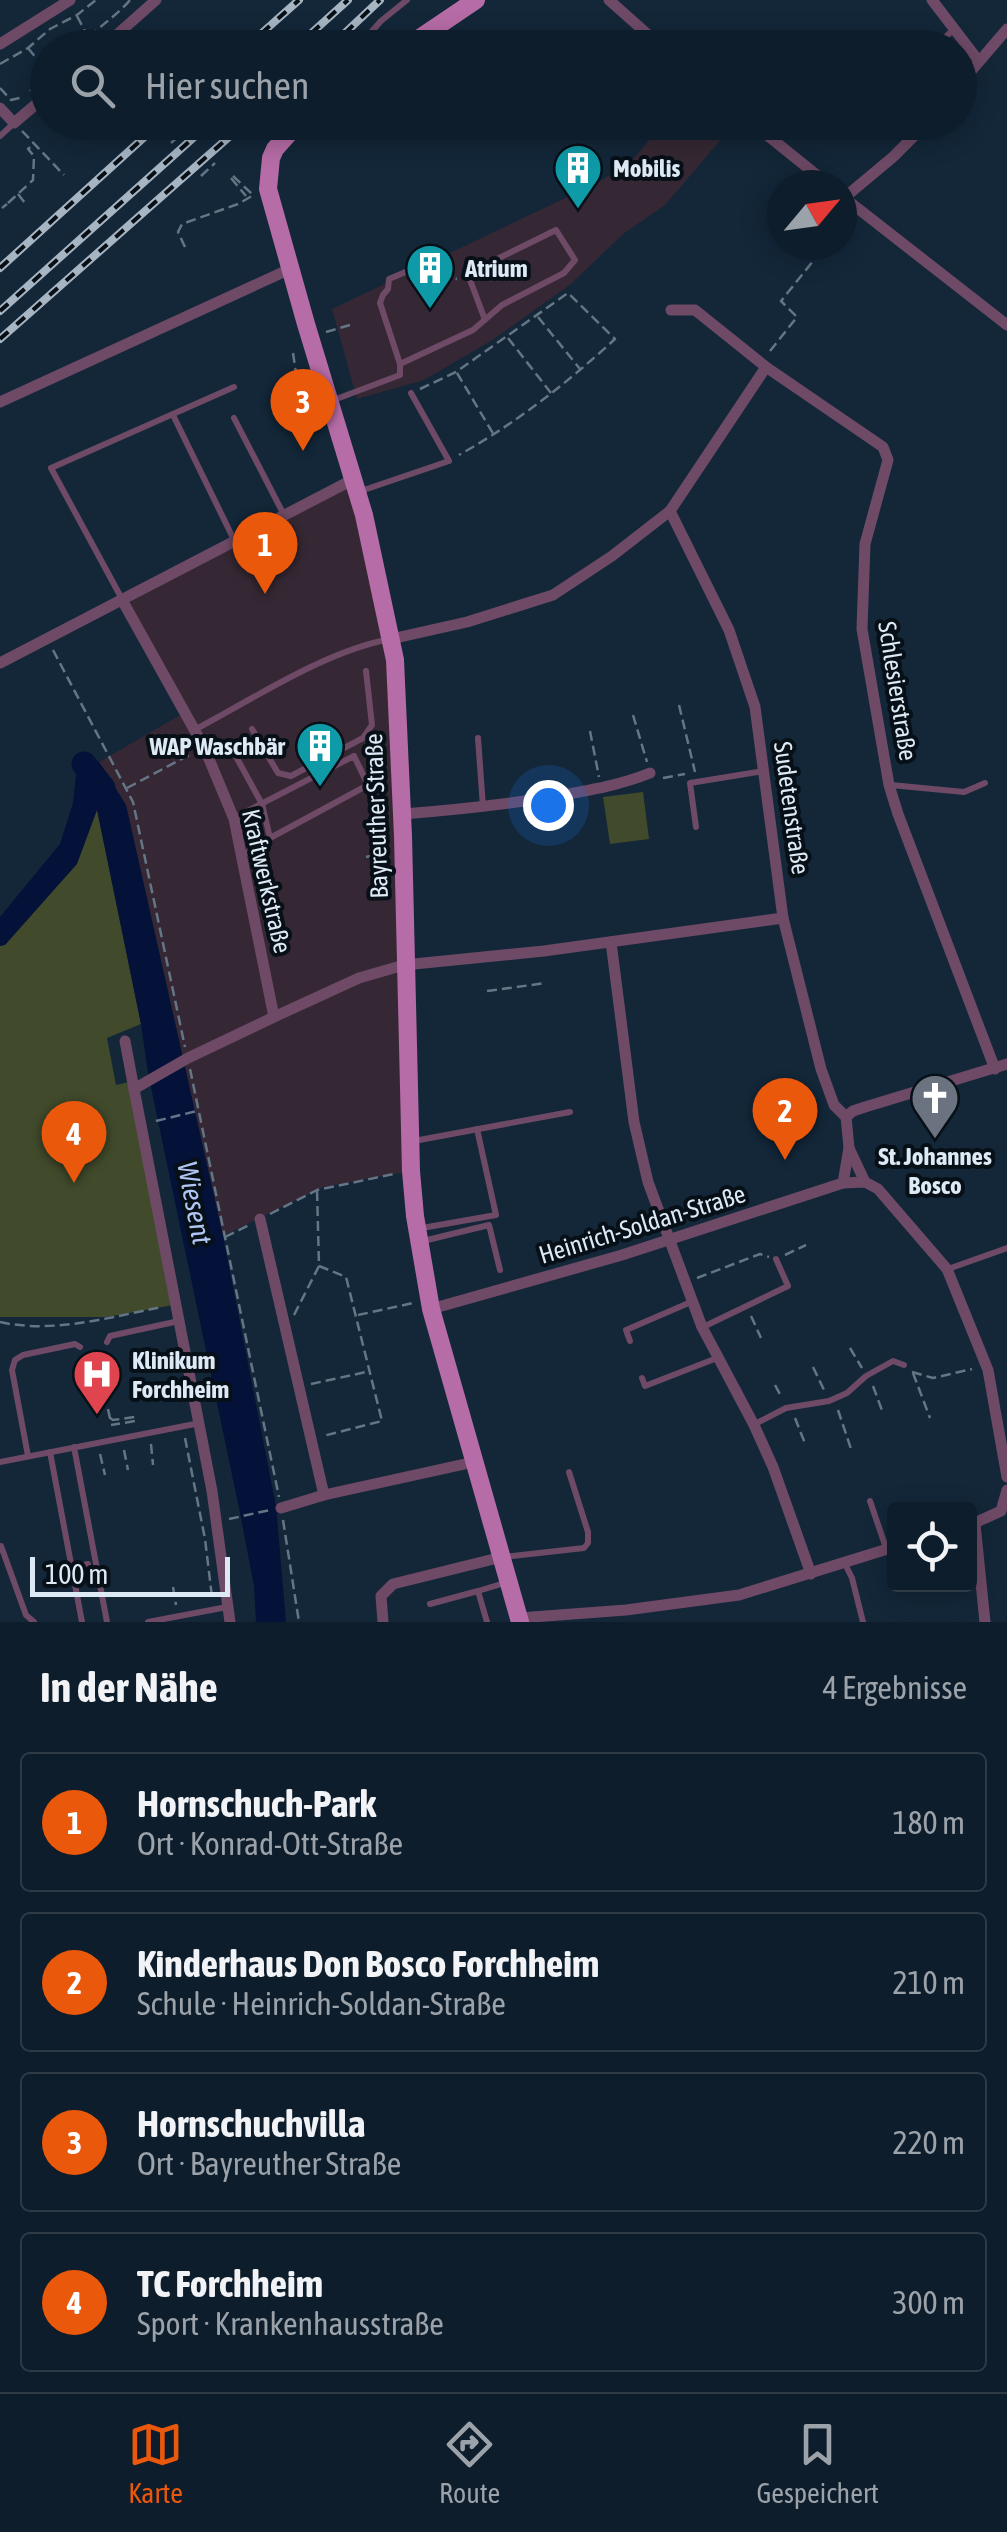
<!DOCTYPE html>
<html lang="de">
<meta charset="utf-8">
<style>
:root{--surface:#0e1d2b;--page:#1c2a37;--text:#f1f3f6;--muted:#9ba2a9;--line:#2e3b47;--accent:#ea580c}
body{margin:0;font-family:"Asap Condensed",sans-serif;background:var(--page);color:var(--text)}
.controls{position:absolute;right:30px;bottom:30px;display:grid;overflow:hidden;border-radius:10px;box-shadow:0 5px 25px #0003}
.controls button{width:90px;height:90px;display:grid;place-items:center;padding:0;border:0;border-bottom:2px solid var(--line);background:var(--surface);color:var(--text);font:50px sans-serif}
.compass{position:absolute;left:767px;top:170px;width:90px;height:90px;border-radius:50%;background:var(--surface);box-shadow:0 5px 25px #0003;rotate:61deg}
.scale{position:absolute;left:30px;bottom:25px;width:200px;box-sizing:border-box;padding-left:10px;border:5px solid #dde9f5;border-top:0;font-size:28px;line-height:35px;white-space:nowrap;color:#dde9f5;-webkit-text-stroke:8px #070f17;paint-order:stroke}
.you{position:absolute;left:548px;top:805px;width:35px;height:35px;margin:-25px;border:8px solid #fff;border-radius:50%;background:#1a73e8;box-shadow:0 0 0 15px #1a73e833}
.badge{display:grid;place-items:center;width:65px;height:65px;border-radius:50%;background:var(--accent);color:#fff;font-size:32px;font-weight:700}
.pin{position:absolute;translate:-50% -82px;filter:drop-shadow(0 2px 5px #0008)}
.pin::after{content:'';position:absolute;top:52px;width:35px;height:30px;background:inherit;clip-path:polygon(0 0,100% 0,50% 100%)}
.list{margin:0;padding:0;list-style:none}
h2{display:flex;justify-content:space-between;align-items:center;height:130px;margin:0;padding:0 40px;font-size:42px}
h2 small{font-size:32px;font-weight:400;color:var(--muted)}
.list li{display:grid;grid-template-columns:65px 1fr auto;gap:30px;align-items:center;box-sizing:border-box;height:140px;margin:0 20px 20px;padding:0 20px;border:2px solid var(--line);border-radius:10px}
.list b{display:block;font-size:38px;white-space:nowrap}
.list p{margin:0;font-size:32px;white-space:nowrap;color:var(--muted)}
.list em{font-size:32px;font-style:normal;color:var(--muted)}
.icon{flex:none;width:55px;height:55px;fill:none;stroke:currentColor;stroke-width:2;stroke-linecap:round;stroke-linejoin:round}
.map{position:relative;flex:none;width:1007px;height:1622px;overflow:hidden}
.search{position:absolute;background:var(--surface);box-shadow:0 5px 25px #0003;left:30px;right:30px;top:30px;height:110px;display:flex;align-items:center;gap:25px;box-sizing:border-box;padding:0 35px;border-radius:55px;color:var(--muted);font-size:38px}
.sheet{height:770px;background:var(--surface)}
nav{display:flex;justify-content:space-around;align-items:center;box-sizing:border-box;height:140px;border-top:2px solid var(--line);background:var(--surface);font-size:28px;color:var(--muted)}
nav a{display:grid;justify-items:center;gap:5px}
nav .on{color:var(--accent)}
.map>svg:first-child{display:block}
.commercial{fill:#352834}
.green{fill:#414a2b}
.water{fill:#041139}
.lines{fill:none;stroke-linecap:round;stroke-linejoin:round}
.river{stroke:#041139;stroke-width:25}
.path{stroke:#647585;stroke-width:2.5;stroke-dasharray:10 5;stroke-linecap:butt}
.service{stroke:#6e4a66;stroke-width:6}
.minor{stroke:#6e4a66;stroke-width:11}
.primary{stroke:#b66ca6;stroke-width:18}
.rail-casing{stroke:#a7b5c3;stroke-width:8}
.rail{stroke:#070f17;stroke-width:4;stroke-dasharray:11;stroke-linecap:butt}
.labels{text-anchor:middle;stroke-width:8;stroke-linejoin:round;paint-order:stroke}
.poi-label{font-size:25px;font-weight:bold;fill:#dde9f5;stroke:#070f17;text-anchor:start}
.street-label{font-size:25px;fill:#dde9f5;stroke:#070f17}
.water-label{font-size:28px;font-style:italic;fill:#b0c5f1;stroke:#070f17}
</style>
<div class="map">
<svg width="1007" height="1622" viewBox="0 0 1007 1622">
<rect width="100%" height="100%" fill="#132739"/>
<g class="commercial">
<polygon points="664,123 735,123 665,205 623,234 571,284 494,339 424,380 357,399 332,309 595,184 630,163"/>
<polygon points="354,479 395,645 411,1171 323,1187 223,1236 126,805 99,762 182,714 125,605"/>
</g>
<g class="green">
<polygon points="643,792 649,839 610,844 603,797"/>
<polygon points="97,808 141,1024 107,1038 116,1085 129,1082 173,1305 107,1317 0,1317 0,946 5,944"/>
</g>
<polygon class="water" points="99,762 126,805 223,1236 276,1506 286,1622 256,1622 254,1586 240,1513 148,1073 141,1024 97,810 77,864 5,945 0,946 0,917 60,844 73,803 76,775"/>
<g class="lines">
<polyline class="river" points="84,764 103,788"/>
<g class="path">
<polyline points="77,16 87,35"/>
<polyline points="28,48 48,73"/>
<path d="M79,48C94,29 115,18 130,0"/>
<polyline points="0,64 28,48 50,29 77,15 96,0"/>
<polyline points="0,88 11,100 24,97"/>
<polyline points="30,91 48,76"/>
<polyline points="22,131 64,175"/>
<polyline points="171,143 184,131"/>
<polyline points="201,176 215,163"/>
<polyline points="233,176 253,195"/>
<polyline points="231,178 246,196"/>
<polyline points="18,194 25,203"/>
<polyline points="8,203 33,180 34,156 28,149 34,144"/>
<polyline points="2,208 7,204"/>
<polyline points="185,247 178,232 182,224 238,204 252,196"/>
<polyline points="426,274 457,279"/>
<polyline points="538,317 580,369"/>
<polyline points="326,332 350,325"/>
<polyline points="508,338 551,393"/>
<polyline points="770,351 797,317 781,301 826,245"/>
<polyline points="293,353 298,387"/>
<polyline points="457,373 494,435"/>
<path d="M420,389L456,372L568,293L615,339C566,384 516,423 459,455"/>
<polyline points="53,650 133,802 185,1047"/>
<polyline points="679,705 695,772"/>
<polyline points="633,715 647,762"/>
<polyline points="590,731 599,777"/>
<polyline points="663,778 685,774"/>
<polyline points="127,788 191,754"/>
<polyline points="366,857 389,852"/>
<polyline points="487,991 546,983"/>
<polyline points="190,1069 279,1497"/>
<polyline points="156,1121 197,1111"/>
<polyline points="270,1214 317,1190 394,1174"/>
<polyline points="225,1237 249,1225"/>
<polyline points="785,1255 806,1245"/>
<polyline points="319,1266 346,1277 382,1421 323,1436"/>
<polyline points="697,1278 760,1254 769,1257"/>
<polyline points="294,1315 319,1266 317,1190"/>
<polyline points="358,1315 413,1303"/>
<polyline points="751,1316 761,1338"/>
<path d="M0,1322C53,1334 110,1317 162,1307"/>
<polyline points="850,1348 862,1368"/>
<polyline points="813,1367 824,1390"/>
<polyline points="912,1372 933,1378 972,1369"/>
<polyline points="913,1373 930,1418"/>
<polyline points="311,1384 366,1372"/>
<polyline points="775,1385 782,1398"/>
<polyline points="873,1386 883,1413"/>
<polyline points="108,1409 111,1423"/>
<polyline points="838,1410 852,1452"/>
<polyline points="110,1418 113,1420 135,1417 135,1421 111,1425"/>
<polyline points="795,1418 806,1446"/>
<polyline points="185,1438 205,1539 212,1597"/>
<polyline points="151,1444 153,1465"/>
<polyline points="124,1450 128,1470"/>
<polyline points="100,1454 105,1475"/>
<polyline points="229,1519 270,1510"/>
<polyline points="283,1520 299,1622"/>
<polyline points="173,1587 176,1605"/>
</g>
<g class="service">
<polyline points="357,48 381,21 407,0"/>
<polyline points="934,48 953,30"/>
<polyline points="909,122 919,132"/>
<polyline points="562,132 573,122"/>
<polyline points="0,136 13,124"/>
<polyline points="400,364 380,303 383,295 388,289 389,279 415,268"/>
<polyline points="331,401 400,375 400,364 473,330 502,305 564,273 575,260 556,230 487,264 469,277 485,320"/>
<polyline points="173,415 235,542"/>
<polyline points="234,418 284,515"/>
<polyline points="358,492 449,461 411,393"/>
<polyline points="122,599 51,468 234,387"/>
<polyline points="252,729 278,773 291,776 363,738 372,725 366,671"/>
<path d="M194,730C255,698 323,652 390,639"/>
<polyline points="478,738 483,807"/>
<polyline points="228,742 262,804 270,838"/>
<polyline points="891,785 964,792 985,783"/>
<polyline points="234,818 354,756 368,785 270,838 242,856"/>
<polyline points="696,827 690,783 764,771"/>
<polyline points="414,1141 570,1112"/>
<polyline points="422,1228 496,1215 477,1129"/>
<polyline points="423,1241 489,1225 500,1270"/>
<polyline points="948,1269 1007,1248"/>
<polyline points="703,1327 788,1286 776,1259"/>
<polyline points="630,1341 626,1330 691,1302"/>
<polyline points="107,1342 110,1336 179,1321"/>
<polyline points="642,1378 645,1386 717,1358"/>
<polyline points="755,1424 786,1408 829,1401 847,1393 866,1376 893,1361 904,1365"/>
<polyline points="74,1447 107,1622"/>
<polyline points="50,1452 82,1622"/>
<polyline points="28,1456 12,1370 15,1360 23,1355 75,1344 80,1347"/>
<polyline points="0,1462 200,1423"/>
<polyline points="870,1501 886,1548"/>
<polyline points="1,1546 26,1615 34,1622"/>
<polyline points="504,1557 584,1548 588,1543 588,1532 569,1472"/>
<polyline points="845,1564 852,1578 863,1622"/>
<polyline points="72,1568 88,1564"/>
<polyline points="430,1604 478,1591"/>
<polyline points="148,1622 227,1607"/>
<polyline points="487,1622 478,1591 508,1582"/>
</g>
<g class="minor">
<polyline points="609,0 663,48"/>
<polyline points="932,0 978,60"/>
<polyline points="0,44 70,0"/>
<polyline points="102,48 156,0"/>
<polyline points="960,84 1007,29"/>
<polyline points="0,108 14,123 48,94"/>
<polyline points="751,122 829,185"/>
<polyline points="842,196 1007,325"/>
<polyline points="844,198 893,157 928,122"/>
<polyline points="766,367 883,447 888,460 865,544 862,629 889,785 898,814 995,1069"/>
<polyline points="0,402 290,269"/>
<polyline points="670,511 729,630 755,707 783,918 821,1069 834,1105 846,1117"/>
<polyline points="122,600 204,747 234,819 274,1017"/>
<polyline points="391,639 467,622 553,595 612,556 670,511 766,367 695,310 671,310"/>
<polyline points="0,663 354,479"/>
<path d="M403,814C453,810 501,805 551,797C585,791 618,786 650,773"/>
<polyline points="611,942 634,1122 648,1182 702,1327 754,1425 773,1467 811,1574"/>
<polyline points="125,1041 134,1089"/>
<polyline points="846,1117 853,1111 865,1107 1007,1064"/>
<polyline points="849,1148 865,1182"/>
<polyline points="843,1183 849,1148 846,1117"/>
<polyline points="260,1219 324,1495"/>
<polyline points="431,1309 622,1255 843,1183 865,1182 878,1189 947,1269 988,1370 1007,1477"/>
<polyline points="281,1508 324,1495 474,1462"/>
<polyline points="975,1524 985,1622"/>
<polyline points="970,1525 1001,1511 1007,1490"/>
<polyline points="519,1618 626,1610 739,1595 894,1547"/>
<polyline points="230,1622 212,1491 134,1089 188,1058 274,1017 359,978 404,965 544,951 783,918"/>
<polyline points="383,1622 381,1596 393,1584 502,1557"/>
</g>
<g class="primary">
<polyline points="405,48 476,0"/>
<polyline points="299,122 275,149 271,158 268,189 306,324 364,515 395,660 403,836 411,1171 415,1216 431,1309 520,1622"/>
</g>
<g class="rail-casing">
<g id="rail">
<polyline points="245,48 299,0"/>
<polyline points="295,48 348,0"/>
<polyline points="329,48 380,0"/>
<polyline points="0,268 161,122"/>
<polyline points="0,311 211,122"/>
<polyline points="0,339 246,122"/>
</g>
</g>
<use href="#rail" class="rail"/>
</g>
<defs>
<g id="building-pin" transform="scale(2.5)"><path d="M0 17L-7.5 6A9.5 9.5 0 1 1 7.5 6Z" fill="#0f9aa8" stroke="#070f17"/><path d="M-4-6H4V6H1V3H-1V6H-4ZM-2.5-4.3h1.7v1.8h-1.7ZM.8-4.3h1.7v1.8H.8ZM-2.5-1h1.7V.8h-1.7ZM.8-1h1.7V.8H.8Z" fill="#fff"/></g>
<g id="church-pin" transform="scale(2.5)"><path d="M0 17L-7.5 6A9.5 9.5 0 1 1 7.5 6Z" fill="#6b7280" stroke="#070f17"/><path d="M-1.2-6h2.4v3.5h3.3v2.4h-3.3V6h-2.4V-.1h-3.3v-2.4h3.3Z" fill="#fff"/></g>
<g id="hospital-pin" transform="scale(2.5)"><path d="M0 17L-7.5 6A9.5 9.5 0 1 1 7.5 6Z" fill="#e0444e" stroke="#070f17"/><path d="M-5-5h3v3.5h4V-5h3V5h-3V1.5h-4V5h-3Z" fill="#fff"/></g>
</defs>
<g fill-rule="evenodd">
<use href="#building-pin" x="578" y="168"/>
<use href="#building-pin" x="430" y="268"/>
<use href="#building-pin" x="320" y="746"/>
<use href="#church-pin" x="935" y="1098"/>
<use href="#hospital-pin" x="97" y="1374"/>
</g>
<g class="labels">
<g class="poi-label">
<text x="613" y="177">Mobilis</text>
<text x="465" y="277">Atrium</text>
<text x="285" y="755" text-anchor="end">WAP Waschbär</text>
<text x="935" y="1165" text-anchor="middle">St. Johannes<tspan x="935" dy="29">Bosco</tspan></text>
<text x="132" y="1369">Klinikum<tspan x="132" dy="29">Forchheim</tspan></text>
</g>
<g class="street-label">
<text transform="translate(898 691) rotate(81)" y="9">Schlesierstraße</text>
<text transform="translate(792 808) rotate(82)" y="9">Sudetenstraße</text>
<text transform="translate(376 816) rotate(-92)" y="9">Bayreuther Straße</text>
<text transform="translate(267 881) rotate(77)" y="9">Kraftwerkstraße</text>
<text transform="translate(642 1224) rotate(-17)" y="9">Heinrich-Soldan-Straße</text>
</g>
<g class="water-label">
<text transform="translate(195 1203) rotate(79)" y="10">Wiesent</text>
</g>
</g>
</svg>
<div class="controls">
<button><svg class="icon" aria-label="locate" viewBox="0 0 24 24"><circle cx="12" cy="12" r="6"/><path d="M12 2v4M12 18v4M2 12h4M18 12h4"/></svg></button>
</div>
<svg class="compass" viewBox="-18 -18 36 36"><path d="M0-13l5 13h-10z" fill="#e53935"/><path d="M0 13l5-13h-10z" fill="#9ba2a9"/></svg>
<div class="scale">100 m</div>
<div class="you"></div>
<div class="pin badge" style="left:265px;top:594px">1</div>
<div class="pin badge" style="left:785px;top:1160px">2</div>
<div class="pin badge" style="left:303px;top:451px">3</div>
<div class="pin badge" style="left:74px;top:1183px">4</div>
<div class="search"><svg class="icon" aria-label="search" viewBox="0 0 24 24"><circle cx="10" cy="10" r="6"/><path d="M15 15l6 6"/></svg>Hier suchen</div>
</div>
<section class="sheet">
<h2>In der Nähe<small>4 Ergebnisse</small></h2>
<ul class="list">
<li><span class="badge">1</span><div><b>Hornschuch-Park</b><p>Ort · Konrad-Ott-Straße</p></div><em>180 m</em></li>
<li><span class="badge">2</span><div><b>Kinderhaus Don Bosco Forchheim</b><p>Schule · Heinrich-Soldan-Straße</p></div><em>210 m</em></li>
<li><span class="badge">3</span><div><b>Hornschuchvilla</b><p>Ort · Bayreuther Straße</p></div><em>220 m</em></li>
<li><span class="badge">4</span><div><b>TC Forchheim</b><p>Sport · Krankenhausstraße</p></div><em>300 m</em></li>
</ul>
</section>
<nav>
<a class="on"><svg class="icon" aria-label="map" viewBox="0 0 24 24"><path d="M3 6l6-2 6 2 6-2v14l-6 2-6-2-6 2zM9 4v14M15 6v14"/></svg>Karte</a>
<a><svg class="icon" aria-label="directions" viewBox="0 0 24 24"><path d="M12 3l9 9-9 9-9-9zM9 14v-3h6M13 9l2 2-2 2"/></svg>Route</a>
<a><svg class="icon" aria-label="saved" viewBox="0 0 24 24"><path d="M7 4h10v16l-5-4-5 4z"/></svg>Gespeichert</a>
</nav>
